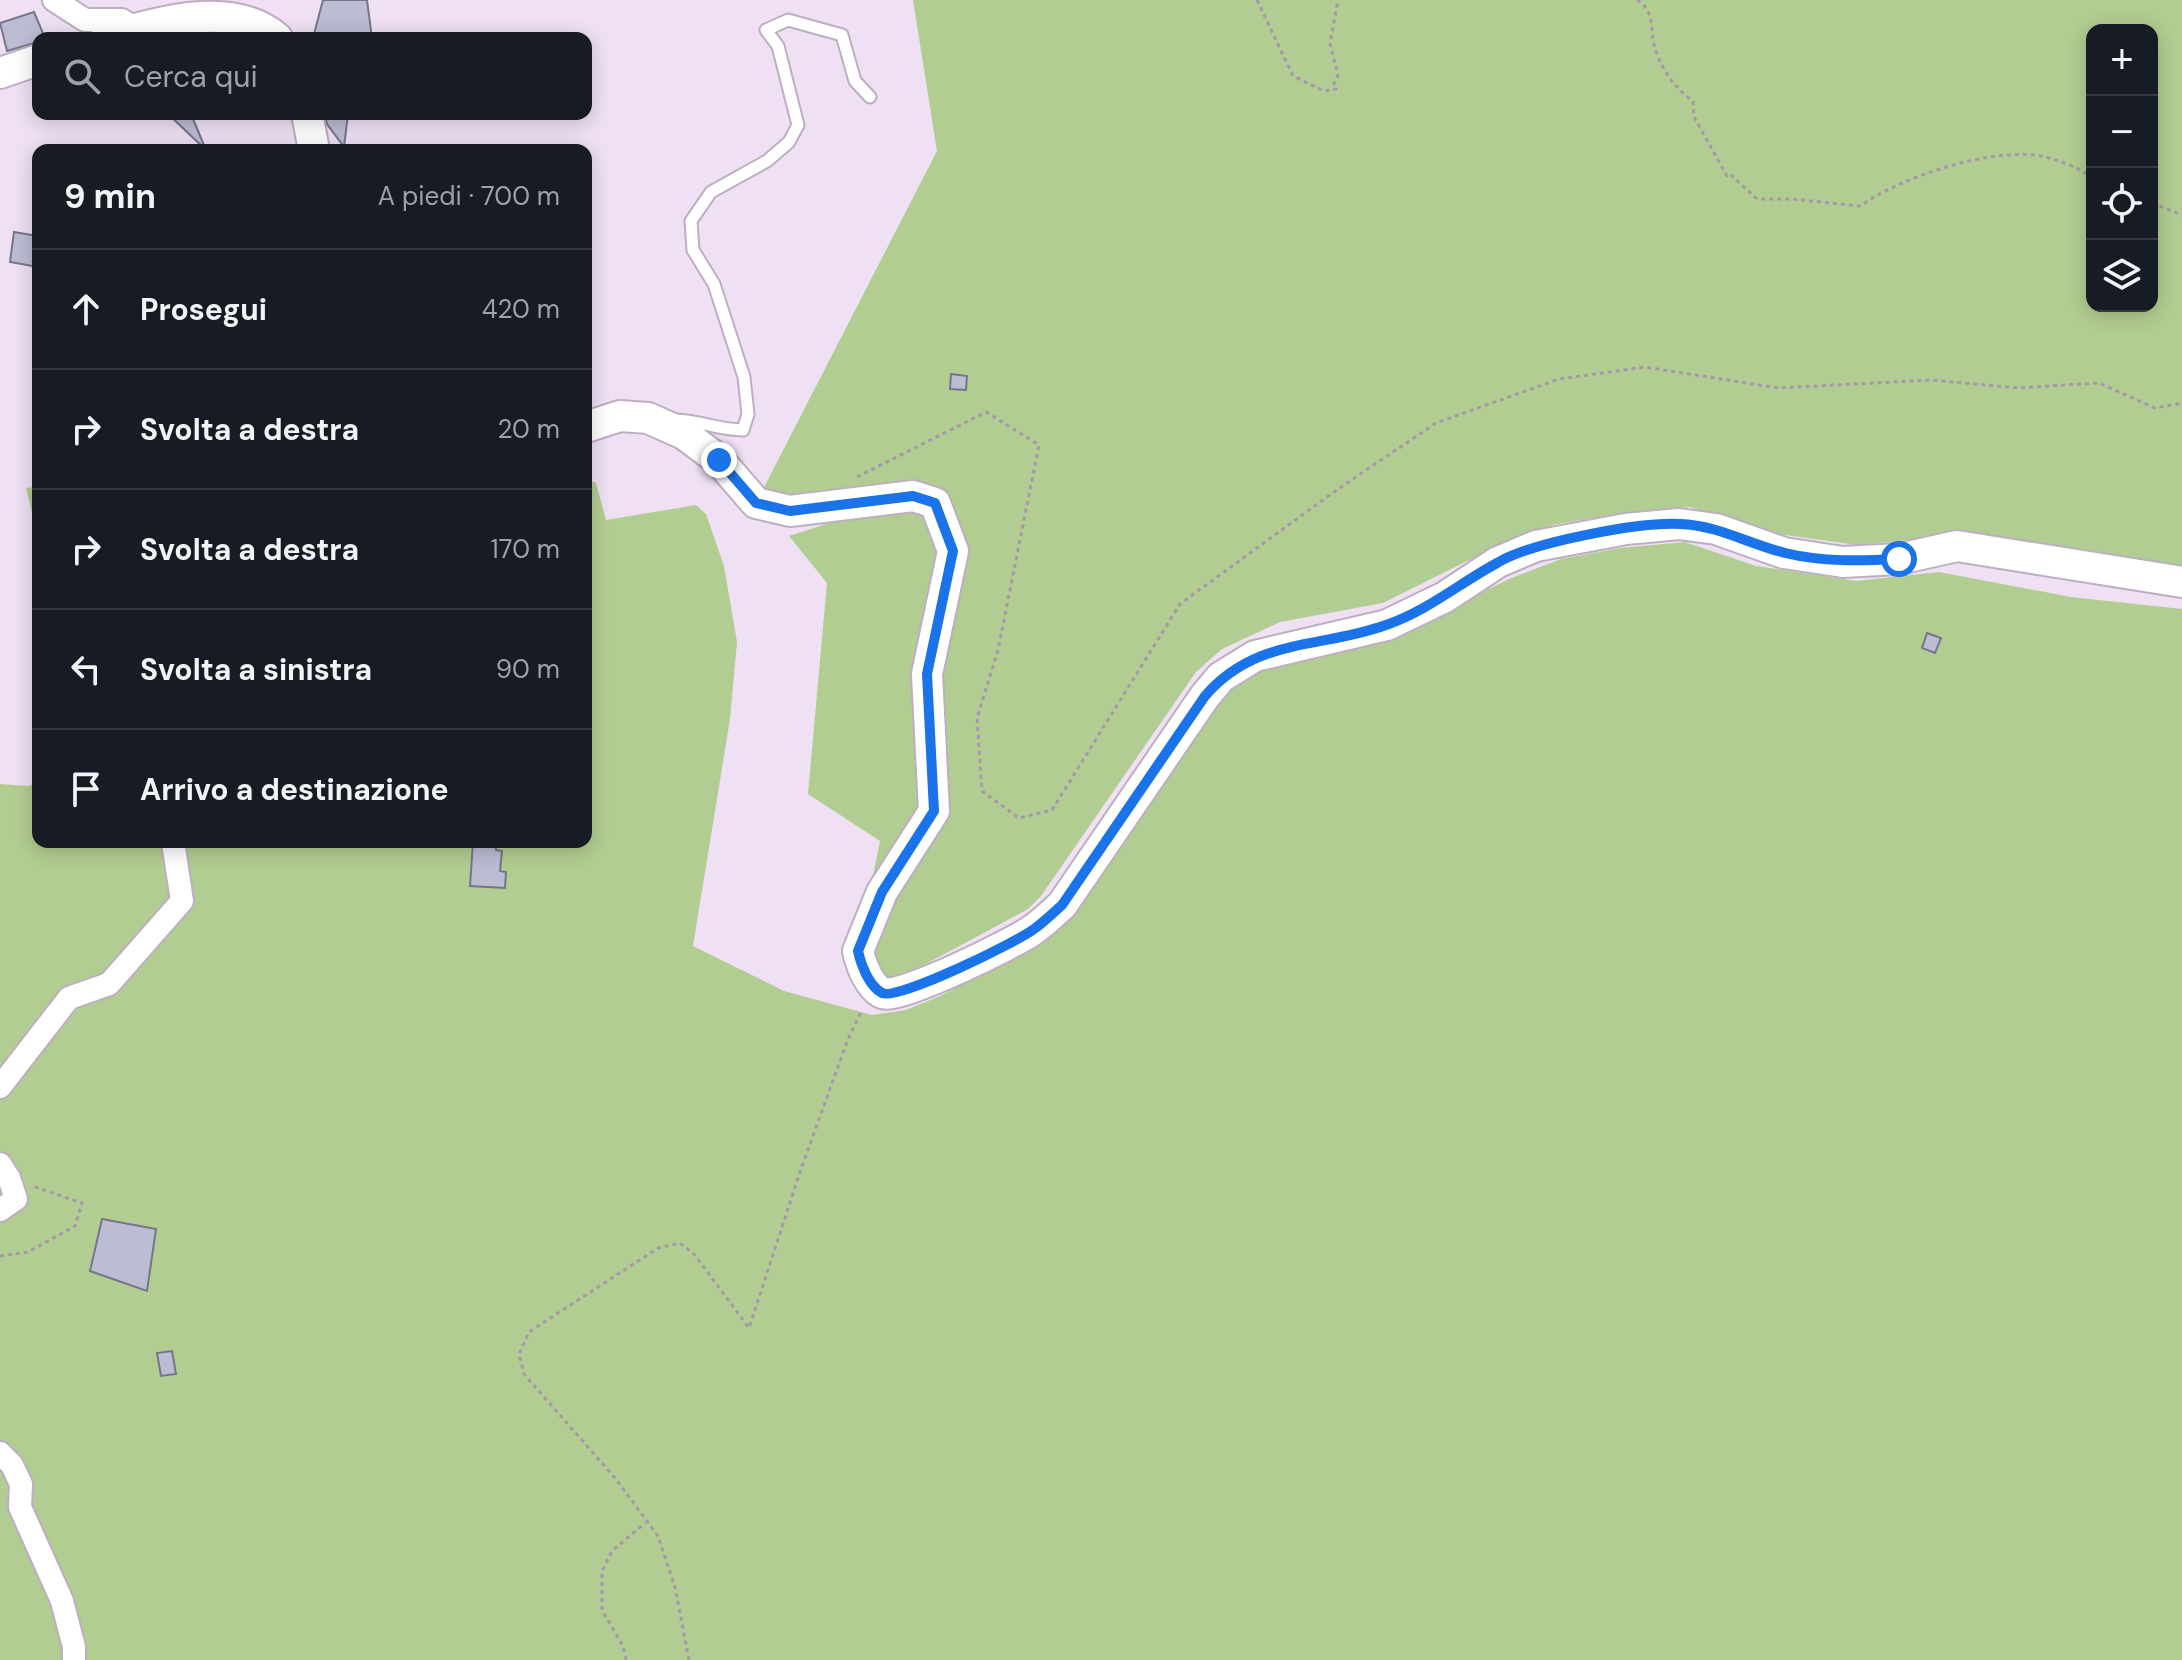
<!DOCTYPE html>
<html lang="it">
<meta charset="utf-8">
<style>
:root{--surface:#171b24;--page:#20242c;--text:#f1f3f6;--muted:#9ea1a6;--line:#363941}
body{margin:0;font-family:"DM Sans",sans-serif;background:var(--page);color:var(--text)}
.controls{position:absolute;right:24px;top:24px;display:grid;overflow:hidden;border-radius:16px;box-shadow:0 4px 20px #0003}
.controls button{width:72px;height:72px;display:grid;place-items:center;padding:0;border:0;border-bottom:2px solid var(--line);background:var(--surface);color:var(--text);font:40px sans-serif}
.stop{position:absolute;width:24px;height:24px;margin:-18px;border:6px solid #1a73e8;border-radius:50%;background:#fff}
.stop.end{background:#1a73e8;border-color:#fff;box-shadow:0 2px 8px #0008}
.list{margin:0;padding:0;list-style:none}
h2{display:flex;justify-content:space-between;align-items:center;height:104px;margin:0;padding:0 32px;font-size:34px}
h2 small{font-size:26px;font-weight:400;color:var(--muted)}
.list li{display:grid;grid-template-columns:52px 1fr auto;gap:24px;align-items:center;box-sizing:border-box;height:120px;padding:0 32px;border-top:2px solid var(--line)}
.list b{display:block;font-size:30px;white-space:nowrap}
.list em{font-size:26px;font-style:normal;color:var(--muted)}
.icon{flex:none;width:44px;height:44px;fill:none;stroke:currentColor;stroke-width:2;stroke-linecap:round;stroke-linejoin:round}
.map{position:relative;flex:none;width:2182px;height:1660px;overflow:hidden}
.search{position:absolute;background:var(--surface);box-shadow:0 4px 20px #0003;left:32px;top:32px;width:560px;height:88px;display:flex;align-items:center;gap:20px;box-sizing:border-box;padding:0 28px;border-radius:16px;color:var(--muted);font-size:30px}
.panel{position:absolute;background:var(--surface);box-shadow:0 4px 20px #0003;left:32px;top:144px;width:560px;height:704px;border-radius:16px}
.map>svg:first-child{display:block}
.green{fill:#b2cd91;fill-rule:evenodd}
.building{fill:#bcbcd3;stroke:#76768a;stroke-width:2}
.lines{fill:none;stroke-linecap:round;stroke-linejoin:round}
.lane-casing{stroke:#bdaec2;stroke-width:15}
.street-casing{stroke:#bdaec2;stroke-width:26}
.secondary-casing{stroke:#bdaec2;stroke-width:34}
.path{stroke:#a599a9;stroke-width:3;stroke-dasharray:4 4;stroke-linecap:butt}
.lane{stroke:#fff;stroke-width:11}
.street{stroke:#fff;stroke-width:22}
.secondary{stroke:#fff;stroke-width:30}
.route{stroke:#1a73e8;stroke-width:10}
</style>
<div class="map">
<svg width="2182" height="1660" viewBox="0 0 2182 1660">
<rect width="100%" height="100%" fill="#efe0f4"/>
<g class="green">
<path d="M913,0H2182V574L1940,537L1857,545L1764,532L1690,507L1615,514L1552,525L1495,547L1383,603L1280,622L1222,649L1196,672L1041,896L1028,909L924,965L874,985L858,951L880,841L808,794L827,583L789,536L907,498L756,503L937,151ZM2092,30H2152V306H2092Z"/>
<polygon points="586,479 596,483 606,520 696,505 706,514 724,566 737,642 730,719 693,946 784,991 872,1015 906,1010 940,996 1050,937 1068,918 1222,695 1241,679 1291,655 1394,636 1509,579 1561,559 1620,548 1685,542 1756,566 1856,581 1939,572 2071,597 2182,609 2182,1660 0,1660 0,784 28,786 38,783 38,842 586,842"/>
<polygon points="38,487 38,537 26,488"/>
</g>
<g class="building">
<polygon points="323,0 367,0 372,38 313,38"/>
<polygon points="34,12 45,38 38,38 38,42 7,51 0,23"/>
<polygon points="168,114 191,114 206,150"/>
<polygon points="325,114 348,114 344,147 327,124"/>
<polygon points="14,232 38,236 38,267 10,262"/>
<polygon points="951,374 967,376 966,390 950,389"/>
<polygon points="1927,633 1941,638 1935,653 1922,648"/>
<polygon points="473,842 496,842 496,850 502,851 500,871 506,872 505,888 470,886"/>
<polygon points="102,1219 156,1229 147,1291 90,1271"/>
<polygon points="172,1351 176,1374 161,1376 157,1353"/>
</g>
<g class="lines">
<g class="lane-casing">
<path id="lane" d="M677,420C700,421 720,430 743,430L748,414L744,377L714,284L693,250L691,221L711,192L767,161L789,142L798,125L778,46L766,30L788,20L842,35L855,81L870,97"/>
</g>
<g class="street-casing">
<g id="street">
<polyline points="54,0 85,20 122,20 135,28"/>
<polyline points="0,1087 69,998 109,984 182,901 173,842"/>
<polyline points="0,1164 9,1178 16,1199 0,1210"/>
<polyline points="0,1453 12,1465 21,1484 20,1507 62,1601 74,1647 74,1660"/>
</g>
</g>
<g class="secondary-casing">
<g id="secondary">
<path d="M105,38C158,21 233,0 277,38"/>
<polyline points="0,73 38,60"/>
<polyline points="307,114 314,150"/>
<path d="M586,427L620,416L648,418L684,434L719,460L756,503L790,511L913,496L935,503L953,551L927,674L934,811L882,892L858,951C861,965 869,986 882,993C897,1001 1017,942 1034,929C1044,922 1053,913 1062,905L1205,696L1221,677L1255,656L1387,625L1445,597L1498,562L1536,546L1626,529L1679,524L1716,529L1784,553L1843,562L1899,559L1957,546L2182,582"/>
</g>
</g>
<g class="path">
<polyline points="1257,0 1293,76 1324,91 1336,89 1333,86 1338,75 1330,44 1338,0"/>
<path d="M1637,0C1655,10 1650,29 1654,45C1660,67 1674,88 1693,101L1694,117L1727,176L1730,174L1757,199H1792L1860,206C1901,177 1991,147 2041,156C2059,160 2077,167 2092,177"/>
<polyline points="2152,203 2182,215"/>
<polyline points="857,477 986,412 1039,445 998,650 977,718 982,791 1019,818 1052,810 1180,604 1338,489 1436,423 1559,379 1645,367 1778,388 1931,380 2019,388 2099,383 2155,408 2182,403"/>
<polyline points="0,1256 28,1252 75,1226 82,1203 32,1186"/>
<polyline points="626,1660 623,1646 602,1610 602,1571 612,1551 645,1523"/>
<polyline points="689,1660 675,1587 658,1536 615,1478 524,1374 519,1354 529,1332 658,1248 680,1243 694,1254 749,1328 801,1169 848,1039 862,1010"/>
</g>
<use href="#lane" class="lane"/>
<use href="#street" class="street"/>
<use href="#secondary" class="secondary"/>
</g>
<g class="lines">
<path class="route" d="M719,460L756,503L790,511L913,496L935,503L953,551L927,674L934,811L882,892L858,951C861,965 869,986 882,993C897,1001 1017,942 1034,929C1044,922 1053,913 1062,905L1205,696C1256,637 1319,649 1386,625C1427,611 1460,583 1497,563C1532,542 1639,522 1680,524C1717,525 1749,544 1785,553C1823,562 1860,561 1899,559"/>
</g>
</svg>
<div class="controls">
<button>+</button>
<button>−</button>
<button><svg class="icon" aria-label="locate" viewBox="0 0 24 24"><circle cx="12" cy="12" r="6"/><path d="M12 2v4M12 18v4M2 12h4M18 12h4"/></svg></button>
<button><svg class="icon" aria-label="layers" viewBox="0 0 24 24"><path d="M12 4l9 5-9 5-9-5zM3 14l9 5 9-5"/></svg></button>
</div>
<div class="stop" style="left:1899px;top:559px"></div>
<div class="stop end" style="left:719px;top:460px"></div>
<div class="search"><svg class="icon" aria-label="search" viewBox="0 0 24 24"><circle cx="10" cy="10" r="6"/><path d="M15 15l6 6"/></svg>Cerca qui</div>
<section class="panel">
<h2>9 min<small>A piedi · 700 m</small></h2>
<ul class="list">
<li><svg class="icon" aria-label="ahead" viewBox="0 0 24 24"><path d="M12 20V5M6 11l6-6 6 6"/></svg><div><b>Prosegui</b></div><em>420 m</em></li>
<li><svg class="icon" aria-label="right" viewBox="0 0 24 24"><path d="M7 20v-9h11M14 6l5 5-5 5"/></svg><div><b>Svolta a destra</b></div><em>20 m</em></li>
<li><svg class="icon" aria-label="right" viewBox="0 0 24 24"><path d="M7 20v-9h11M14 6l5 5-5 5"/></svg><div><b>Svolta a destra</b></div><em>170 m</em></li>
<li><svg class="icon" aria-label="left" viewBox="0 0 24 24"><path d="M17 20v-9H6M10 6l-5 5 5 5"/></svg><div><b>Svolta a sinistra</b></div><em>90 m</em></li>
<li><svg class="icon" aria-label="arrive" viewBox="0 0 24 24"><path d="M6 21V4h12l-3 4 3 4H6"/></svg><div><b>Arrivo a destinazione</b></div></li>
</ul>
</section>
</div>
